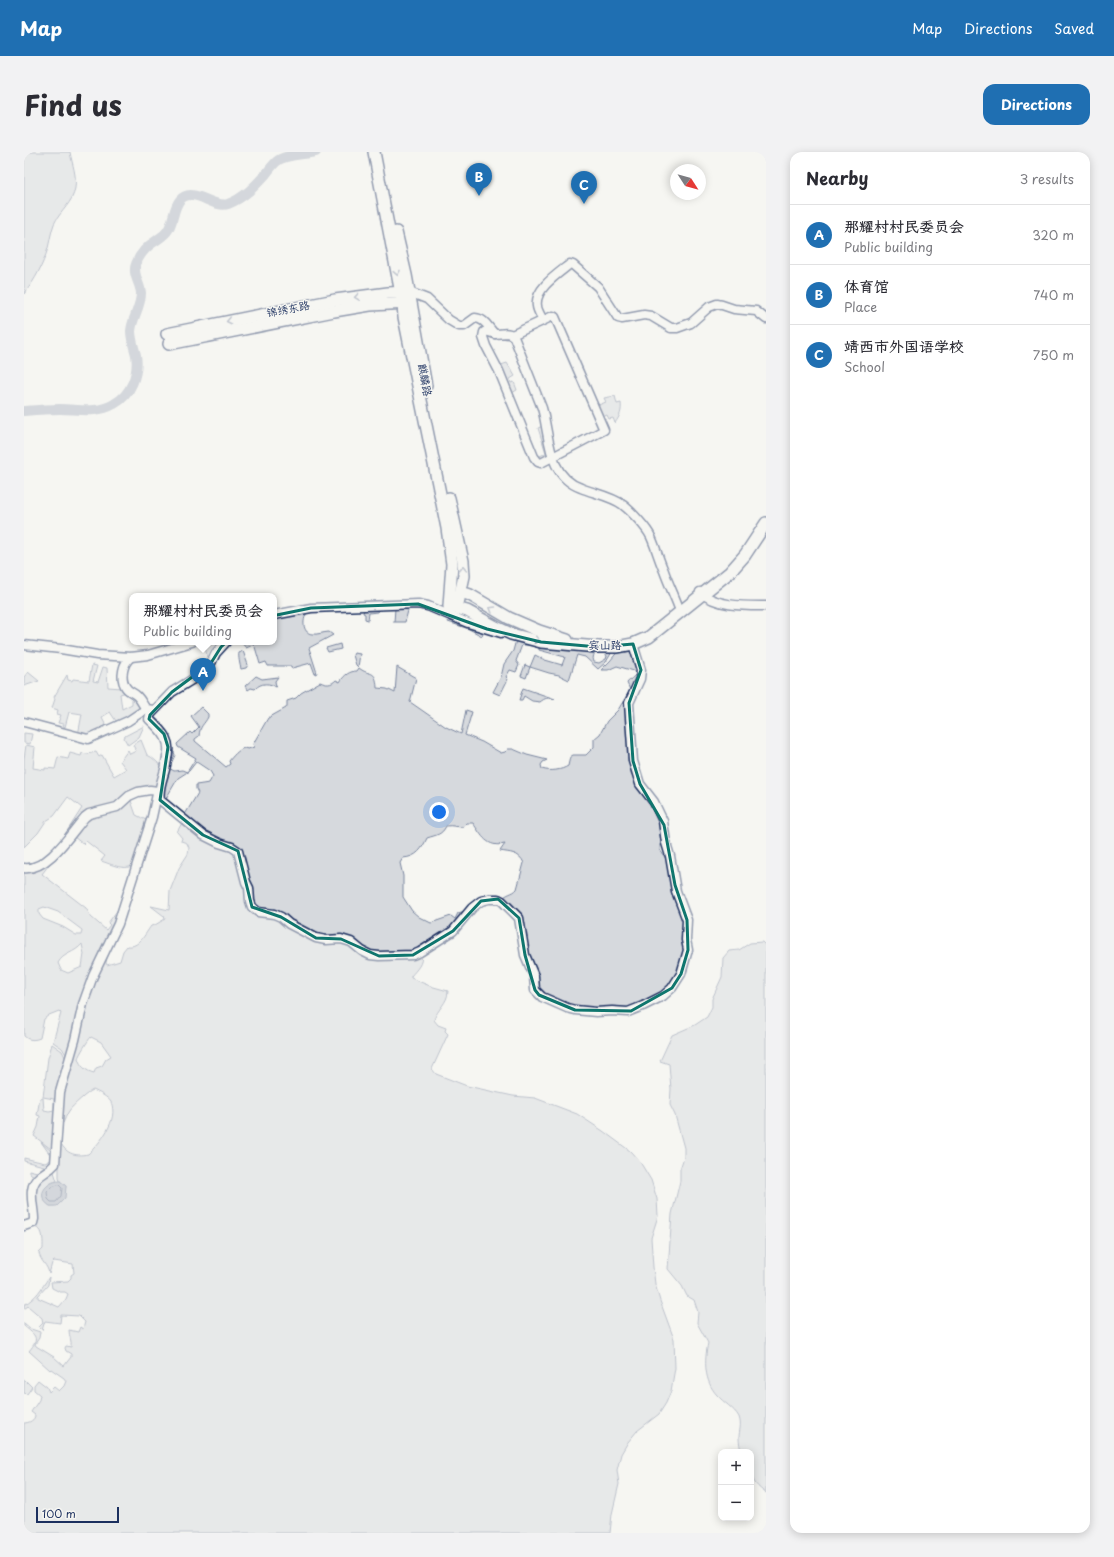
<!DOCTYPE html>
<meta charset="utf-8">
<style>
:root{--surface:#fff;--page:#f2f2f3;--text:#2b2b33;--muted:#7c7c81;--line:#e1e1e2;--accent:#1f6fb2}
body{margin:0;font-family:"Playpen Sans","LXGW WenKai TC",sans-serif;background:var(--page);color:var(--text)}
.controls{position:absolute;right:12px;bottom:12px;display:grid;overflow:hidden;border-radius:8px;box-shadow:0 2px 10px #0003}
.controls button{width:36px;height:36px;display:grid;place-items:center;padding:0;border:0;border-bottom:1px solid var(--line);background:var(--surface);color:var(--text);font:20px sans-serif}
.compass{position:absolute;left:646px;top:12px;width:36px;height:36px;border-radius:50%;background:var(--surface);box-shadow:0 2px 10px #0003;rotate:126deg}
.scale{position:absolute;left:12px;bottom:10px;width:83px;box-sizing:border-box;padding-left:4px;border:2px solid #1b2f5e;border-top:0;font-size:11px;line-height:14px;white-space:nowrap;color:#1b2f5e;-webkit-text-stroke:3px #f6f6f2;paint-order:stroke}
.you{position:absolute;left:415px;top:660px;width:14px;height:14px;margin:-10px;border:3px solid #fff;border-radius:50%;background:#1a73e8;box-shadow:0 0 0 6px #1a73e833}
.badge{display:grid;place-items:center;width:26px;height:26px;border-radius:50%;background:var(--accent);color:#fff;font-size:13px;font-weight:700}
.pin{position:absolute;translate:-50% -33px;filter:drop-shadow(0 1px 2px #0008)}
.pin::after{content:'';position:absolute;top:21px;width:14px;height:12px;background:inherit;clip-path:polygon(0 0,100% 0,50% 100%)}
.popup{position:absolute;left:105px;top:441px;width:148px;height:52px;box-sizing:border-box;display:grid;place-content:center;border-radius:8px;background:var(--surface);filter:drop-shadow(0 1px 3px #0005);font-size:13px;white-space:nowrap;color:var(--muted)}
.popup b{font-size:15px;color:var(--text)}
.popup::after{content:'';position:absolute;left:50%;top:100%;margin-left:-8px;border:8px solid transparent;border-top-color:var(--surface)}
.list{margin:0;padding:0;list-style:none}
h2{display:flex;justify-content:space-between;align-items:center;height:52px;margin:0;padding:0 16px;font-size:17px}
h2 small{font-size:13px;font-weight:400;color:var(--muted)}
.list li{display:grid;grid-template-columns:26px 1fr auto;gap:12px;align-items:center;box-sizing:border-box;height:60px;padding:0 16px;border-top:1px solid var(--line)}
.list b{display:block;font-size:15px;white-space:nowrap}
.list p{margin:0;font-size:13px;white-space:nowrap;color:var(--muted)}
.list em{font-size:13px;font-style:normal;color:var(--muted)}
.map{position:relative;flex:none;width:742px;height:1381px;overflow:hidden;border-radius:12px}
header{display:flex;align-items:center;gap:24px;box-sizing:border-box;height:56px;padding:0 20px;background:var(--accent);color:#fff}
header strong{font-size:19px}
nav{display:flex;gap:22px;margin-inline-start:auto;font-size:14px}
.intro{display:flex;align-items:center;justify-content:space-between;box-sizing:border-box;height:96px;padding:0 24px}
h1{margin:0;font-size:28px}
.button{padding:10px 18px;border-radius:12px;background:var(--accent);color:#fff;font-size:14px;font-weight:700}
main{display:flex;gap:24px;padding:0 24px}
aside{flex:1;background:var(--surface);border-radius:12px;box-shadow:0 2px 10px #0003}
.map>svg:first-child{display:block}
.green{fill:#d6d9dd;stroke:#78849e;fill-rule:evenodd}
.water{fill:#abb2c0;stroke:#717e99}
.lines{fill:none;stroke-linecap:round;stroke-linejoin:round}
.shore{stroke:#556385;stroke-width:1}
.river{stroke:#abb2c0;stroke-width:10}
.minor-casing{stroke:#1b2f5e;stroke-width:11}
.major-casing{stroke:#1b2f5e;stroke-width:14}
.minor{stroke:#f6f6f2;stroke-width:8}
.major{stroke:#f6f6f2;stroke-width:11}
.oneway{stroke:#8892a8}
.marked{fill:none;stroke:#0f766e;stroke-width:3;stroke-linejoin:round}
.labels{text-anchor:middle;stroke-width:3;stroke-linejoin:round;paint-order:stroke}
.street-label{font-size:11px;fill:#1b2f5e;stroke:#f6f6f2}
</style>
<header>
<strong>Map</strong>
<nav><a>Map</a><a>Directions</a><a>Saved</a></nav>
</header>
<div class="intro"><h1>Find us</h1><a class="button">Directions</a></div>
<main>
<div class="map">
<svg width="742" height="1381" viewBox="0 0 742 1381">
<rect width="100%" height="100%" fill="#f6f6f2"/>
<filter id="ink" filterUnits="userSpaceOnUse"><feTurbulence type="fractalNoise" baseFrequency=".025" numOctaves="2"/><feDisplacementMap in="SourceGraphic" scale="8" xChannelSelector="R" yChannelSelector="G"/><feConvolveMatrix kernelMatrix="1 2 1 2 8 2 1 2 1" color-interpolation-filters="sRGB"/></filter>
<g filter="url(#ink)">
<g class="green">
<path d="M0,0H46C48,12 53,23 51,36C49,51 36,59 30,72C27,80 26,88 24,96C19,113 11,128 0,142Z"/>
<polygon points="483,211 491,224 486,227 487,231 490,230 493,238 486,242 474,214"/>
<path d="M591,244L593,252L597,251C598,259 596,264 591,271L589,266L585,267L583,263L576,266L572,254L582,250L580,246Z"/>
<polygon points="521,273 526,303 515,309 512,306 522,301 514,276"/>
<polygon points="385,455 381,470 370,470 371,456"/>
<polygon points="356,456 353,460 345,461 344,468 341,467 341,462 339,461 340,458"/>
<path d="M284,460C278,466 278,481 288,482C293,483 300,480 305,480L309,483L285,496L293,521L291,522L287,511L268,516L267,514H244L242,510L236,512L231,495L229,493L222,496L217,490H250V467Z"/>
<polygon points="425,467 460,479 458,484 445,477 424,470"/>
<polygon points="492,488 512,493 511,495 511,493 498,493 492,509 495,513 492,520 486,518 482,525 484,527 476,543 469,540 477,525 480,512 489,499"/>
<polygon points="179,490 200,490 185,509"/>
<polygon points="316,492 317,497 304,500 302,496"/>
<path d="M515,492L573,498C570,502 568,505 570,510L575,511L582,507L583,504L581,501H577V500H588L582,510L574,517L561,505L553,503L545,528L535,523L525,521L506,515L502,526L497,524L501,513L506,515L511,503L521,508L538,513L541,505L515,498Z"/>
<path d="M606,496L615,518L604,571V594L607,621L614,634L634,662L639,685L636,693V698L644,710L661,769L660,798L655,821L645,837L605,859L556,857L516,842L506,812L498,776L478,747C483,741 489,742 493,737L500,711C495,700 486,701 476,699L481,692C463,696 458,684 449,671H443L439,675C433,675 428,673 422,674C418,683 412,683 403,686C398,697 393,705 379,706L376,711L379,724V745L388,759L395,765L407,771L427,764L431,767L434,761L441,759L436,769L395,799L355,803L327,789L302,787L229,755L218,706L160,664L174,641L172,637V633L185,631L189,624L186,619L174,611L172,610L165,619L154,626L141,648L138,647L147,599L150,600L151,603L145,616L150,619L158,618L163,620L172,606L154,595L153,592L166,580L168,582L175,575L167,564L177,555L184,562V565C180,573 176,573 175,584L171,587V589L202,615L206,612L205,609C209,604 214,598 220,596L224,597L230,595L229,592L244,566L262,556L263,554V549L272,546L277,541L296,530C303,533 307,533 312,528L316,530C320,523 326,519 333,519L335,516C346,525 352,516 353,536L363,537L371,541L373,515L392,526L386,550L422,575L437,582L442,558L448,560L441,583L458,590L477,601L481,600L484,597H489L503,603L523,608L519,610L517,613L518,617C526,620 538,618 544,614L546,605L549,603H562L570,595V587L576,582L583,569L594,558L606,538L603,531C606,527 609,526 612,522L610,519L593,514L584,518H577L586,509L595,498Z"/>
<path d="M219,499L224,513L222,516L217,517C216,513 214,504 215,501Z"/>
<polygon points="330,501 336,502 334,515 332,513 329,503"/>
<polygon points="68,513 73,514 69,529 74,530 79,515 83,516 84,535 98,536 103,540 96,542 98,557 108,552 108,542 117,556 94,572 86,560 78,565 84,577 65,585 54,583 58,562 45,560 41,575 39,574 40,572 34,571 37,563 33,562 34,558 28,556 31,547 30,545 43,523 44,528 48,529 49,527 65,529"/>
<polygon points="4,520 15,529 0,534 0,525"/>
<path d="M232,524L238,527L254,525L251,529L252,535C246,531 237,530 231,537L227,536L224,538L221,534Z"/>
<path d="M499,536L531,547C524,545 521,546 516,550L508,549L500,544L498,548H495Z"/>
<polygon points="120,574 115,585 104,593 100,586 101,584"/>
<polygon points="0,581 8,582 6,592 0,591"/>
<path d="M117,588L123,603C129,605 133,611 138,614L133,636L127,637L95,652L65,661L34,693L58,656L44,645L30,664L22,669L14,681L0,695V607L2,593L11,595L9,616L21,618V616L31,617L34,605L44,607L46,601L57,604L58,601L63,602L72,600L75,605L78,603L90,624L102,617L96,609L104,598L106,602L112,599L109,593Z"/>
<path d="M106,646L112,663L124,669L111,712C102,720 87,712 77,709L81,704L62,689L59,692L50,685L39,699L37,697L18,722L62,756L67,765L82,778L86,773L84,771L95,756L101,742L55,861L43,904L38,896L29,890L37,861L35,859L25,863L20,867L16,886C11,888 5,889 0,884V717L15,714L61,666ZM20,755L34,760L58,778L57,783H52L39,775L19,767L15,762V757ZM58,792L60,802L58,815L44,821L37,818L34,811C39,801 51,801 58,792Z"/>
<path d="M159,669L213,700L225,749L242,762L281,780L317,788L337,800L397,802C400,811 392,818 387,824V826L406,834L424,839C424,851 413,857 410,868L414,873L422,876L421,879L424,882L408,917L412,922L443,934L489,944L511,946L553,962L579,979L606,999L616,1010L627,1028L633,1047L634,1064L627,1086L629,1115L631,1132L636,1149L650,1187L651,1216L647,1239L642,1251L635,1262L613,1279L604,1290L597,1302L593,1318L595,1332L588,1362L586,1381H0V1271C5,1271 11,1268 11,1263L7,1260L15,1248L16,1243L10,1238V1233L14,1228L23,1235L25,1240L30,1235L35,1239L40,1234L42,1229L40,1226L27,1217L26,1218L5,1199C16,1186 12,1184 0,1174V1171L7,1177L16,1180L15,1186L11,1192L12,1194L30,1205L40,1214L47,1205V1202L42,1199L41,1196L42,1194L47,1195C48,1188 45,1185 45,1178L54,1180L56,1175L59,1177L61,1170L55,1164L37,1163L36,1171L21,1169L18,1178L15,1175L19,1171L18,1166L4,1154L0,1157V1153C13,1145 17,1137 25,1125L24,1133L14,1144V1146L35,1155L42,1147L44,1142L41,1140H36L28,1136L27,1130L44,1129L47,1126V1123L50,1121L49,1112L30,1109L28,1111L25,1122C24,1113 16,1109 15,1101L19,1097C19,1091 20,1078 13,1076C10,1075 7,1075 4,1075L11,1057L12,1032L29,1019L30,1020L33,1029C20,1031 13,1046 26,1054C39,1055 40,1045 42,1034L36,1029L35,1026V988C41,1001 50,1005 64,1002C76,991 95,968 87,950C84,945 74,940 69,938C64,940 48,954 45,959C42,963 41,968 39,971L37,970L39,938L65,842L98,768L96,777L83,806L82,811L83,813L96,809L99,799L103,794C115,796 121,782 127,774L131,773L141,767L140,764L127,754L145,758L146,739L155,716L164,702L165,696L163,691L157,689L158,686L153,680ZM67,885L77,890L87,904L82,907L78,914L72,916L70,921C62,919 56,914 54,906C55,903 64,888 67,885Z"/>
<path d="M738,790L742,794V1341C724,1329 727,1320 727,1300H718L717,1298C716,1295 715,1290 715,1286C715,1278 718,1274 715,1265C710,1256 700,1251 693,1243C680,1229 680,1209 684,1191L673,1171L674,1160L670,1148L663,1144L658,1134L644,1117L648,1062L656,1029V1017L660,1005V996L651,963L646,953L647,937L645,912L636,909L648,883L671,873L683,865L688,855V847L698,825L699,806L705,799L715,798L726,791Z"/>
<polygon points="28,892 38,899 42,907 29,996 27,997 10,984 14,975 16,964 13,963 16,946 19,946 20,958 25,959 30,958 30,947 19,945 24,906"/>
<polygon points="17,990 28,1000 29,1010 7,1032 6,1030 9,1023 5,1021 5,1018 13,1020 20,1014 0,1009 0,1006 21,1011 27,1008 27,1004"/>
<polygon points="0,1227 8,1235 3,1242 0,1241"/>
</g>
<path class="water" d="M36,1029L42,1034L41,1046L33,1054H26C11,1044 21,1030 36,1029Z"/>
<g class="lines">
<polygon class="shore" points="35,1033 38,1036 37,1044 32,1050 27,1050 24,1047 23,1040 28,1035"/>
<path class="river" d="M0,259C12,258 24,257 36,257C54,257 73,262 90,252C107,243 115,222 112,203C110,195 107,187 107,179C108,166 117,155 117,141C116,131 108,122 112,112C116,101 123,94 133,88C137,85 141,83 144,78C150,69 149,56 156,48C169,33 189,57 204,52C220,46 231,34 242,22C245,18 248,14 252,10C261,2 280,3 292,0"/>
<g class="minor-casing">
<g id="minor">
<path d="M385,140L403,147L425,168L435,174H440L451,166C462,167 464,176 471,182C478,182 485,179 490,185L518,256C526,284 523,324 557,336C569,341 589,345 599,353C607,359 623,376 627,385C632,396 635,408 640,419C645,433 651,445 656,459"/>
<path d="M519,168C517,164 513,158 513,154C510,137 535,121 546,112L549,113L574,135L594,166L598,167L620,163L627,164L647,176H653L667,171L685,155L693,152L698,153L710,157L732,159L742,167"/>
<polyline points="471,182 462,179 460,180 459,185 462,194 475,219 510,305 514,310 517,311 580,278 531,165 529,164 488,183"/>
<path d="M676,440C693,455 721,454 742,454"/>
<polyline points="250,463 287,456 394,452 404,454 444,471 477,481"/>
<polyline points="0,493 37,497 73,503 107,505 124,503 168,490"/>
<path d="M107,505C99,511 96,525 101,534C104,540 109,540 113,544C117,548 119,553 122,557"/>
<polyline points="0,570 64,587 104,569 122,557 130,558"/>
<path d="M143,605C143,620 133,633 136,648L179,683L195,691L208,695L214,699L222,730L225,736L226,749L228,755L234,760L250,762L257,765L265,772L292,786L302,788L317,787L327,790L338,799L346,803L355,804L389,803L396,800L429,779L448,756L457,749L465,747H474L478,749L495,766L501,803L510,824L511,838L518,845L543,856L551,858L572,860L588,859L604,860L619,854L639,844L648,836L657,822L664,798L662,788L663,768L652,739L646,704L642,691L639,669L630,650L616,632L609,609L605,551L616,527L617,518L609,492"/>
<path d="M142,610C149,589 139,580 125,567L126,563L148,540L169,527L187,511L192,501L202,490"/>
<path d="M0,716C24,719 47,681 61,665L65,662L93,655L105,644L114,640L126,638L134,639"/>
<path d="M0,1074L9,1071L10,1067C10,1053 2,1035 16,1024C21,1020 26,1018 31,1012L36,940L51,888L59,852L69,824L94,772L128,665L133,642"/>
</g>
</g>
<g class="major-casing">
<g id="major">
<polyline points="350,0 379,152 380,165 423,376 428,412 425,454 443,459 472,475 487,482 517,490 574,495 593,495 609,492 625,485 706,420 721,403 742,371"/>
<polyline points="372,80 382,123 402,234"/>
<polyline points="143,182 311,148 364,141 383,140"/>
<polyline points="145,192 310,159 346,153 385,151"/>
<polyline points="425,346 439,409 440,424 433,456"/>
<polyline points="437,440 446,443 485,466 515,479 543,488"/>
</g>
</g>
<use href="#minor" class="minor"/>
<use href="#major" class="major"/>
</g>
<defs><path id="oneway-chevron" d="M-2-3.5L2.5 0L-2 3.5" fill="none" stroke-width="1.6" stroke-linecap="round" stroke-linejoin="round"/></defs>
<g class="oneway">
<use href="#oneway-chevron" transform="translate(373 121) rotate(79)"/>
<use href="#oneway-chevron" transform="translate(333 145) rotate(172)"/>
<use href="#oneway-chevron" transform="translate(205 169) rotate(168)"/>
<use href="#oneway-chevron" transform="translate(439 417) rotate(-91)"/>
<use href="#oneway-chevron" transform="translate(468 457) rotate(-149)"/>
<use href="#oneway-chevron" transform="translate(513 488) rotate(12)"/>
</g>
</g>
<path d="M0 0H742V1381H0ZM394,452L463,477L517,490L574,495L609,492L617,518L605,551L609,609L616,632L640,673L651,733L663,768L664,798L657,822L648,836L607,859L551,858L515,843L511,838L501,803L495,766L474,747L457,749L429,779L389,803L355,804L317,787L292,786L257,765L228,755L214,699L179,683L136,648L144,595L140,582L125,567L126,563L148,540L187,511L197,495L221,473L243,465L287,456Z" fill="#f6f6f2" fill-opacity=".55" fill-rule="evenodd"/>
<path class="marked" d="M394,452L463,477L517,490L574,495L609,492L617,518L605,551L609,609L616,632L640,673L651,733L663,768L664,798L657,822L648,836L607,859L551,858L515,843L511,838L501,803L495,766L474,747L457,749L429,779L389,803L355,804L317,787L292,786L257,765L228,755L214,699L179,683L136,648L144,595L140,582L125,567L126,563L148,540L187,511L197,495L221,473L243,465L287,456Z"/>
<g class="labels">
<g class="street-label">
<text transform="translate(264 157) rotate(-11)" y="4">锦绣东路</text>
<text transform="translate(401 228) rotate(79)" y="4">麒麟路</text>
<text x="581" y="497">宾山路</text>
</g>
</g>
</svg>
<div class="controls">
<button>+</button>
<button>−</button>
</div>
<svg class="compass" viewBox="-18 -18 36 36"><path d="M0-13l5 13h-10z" fill="#e53935"/><path d="M0 13l5-13h-10z" fill="#7c7c81"/></svg>
<div class="scale">100 m</div>
<div class="you"></div>
<div class="pin badge" style="left:179px;top:539px">A</div>
<div class="popup"><b>那耀村村民委员会</b>Public building</div>
<div class="pin badge" style="left:455px;top:44px">B</div>
<div class="pin badge" style="left:560px;top:52px">C</div>
</div>
<aside>
<h2>Nearby<small>3 results</small></h2>
<ul class="list">
<li><span class="badge">A</span><div><b>那耀村村民委员会</b><p>Public building</p></div><em>320 m</em></li>
<li><span class="badge">B</span><div><b>体育馆</b><p>Place</p></div><em>740 m</em></li>
<li><span class="badge">C</span><div><b>靖西市外国语学校</b><p>School</p></div><em>750 m</em></li>
</ul>
</aside>
</main>
